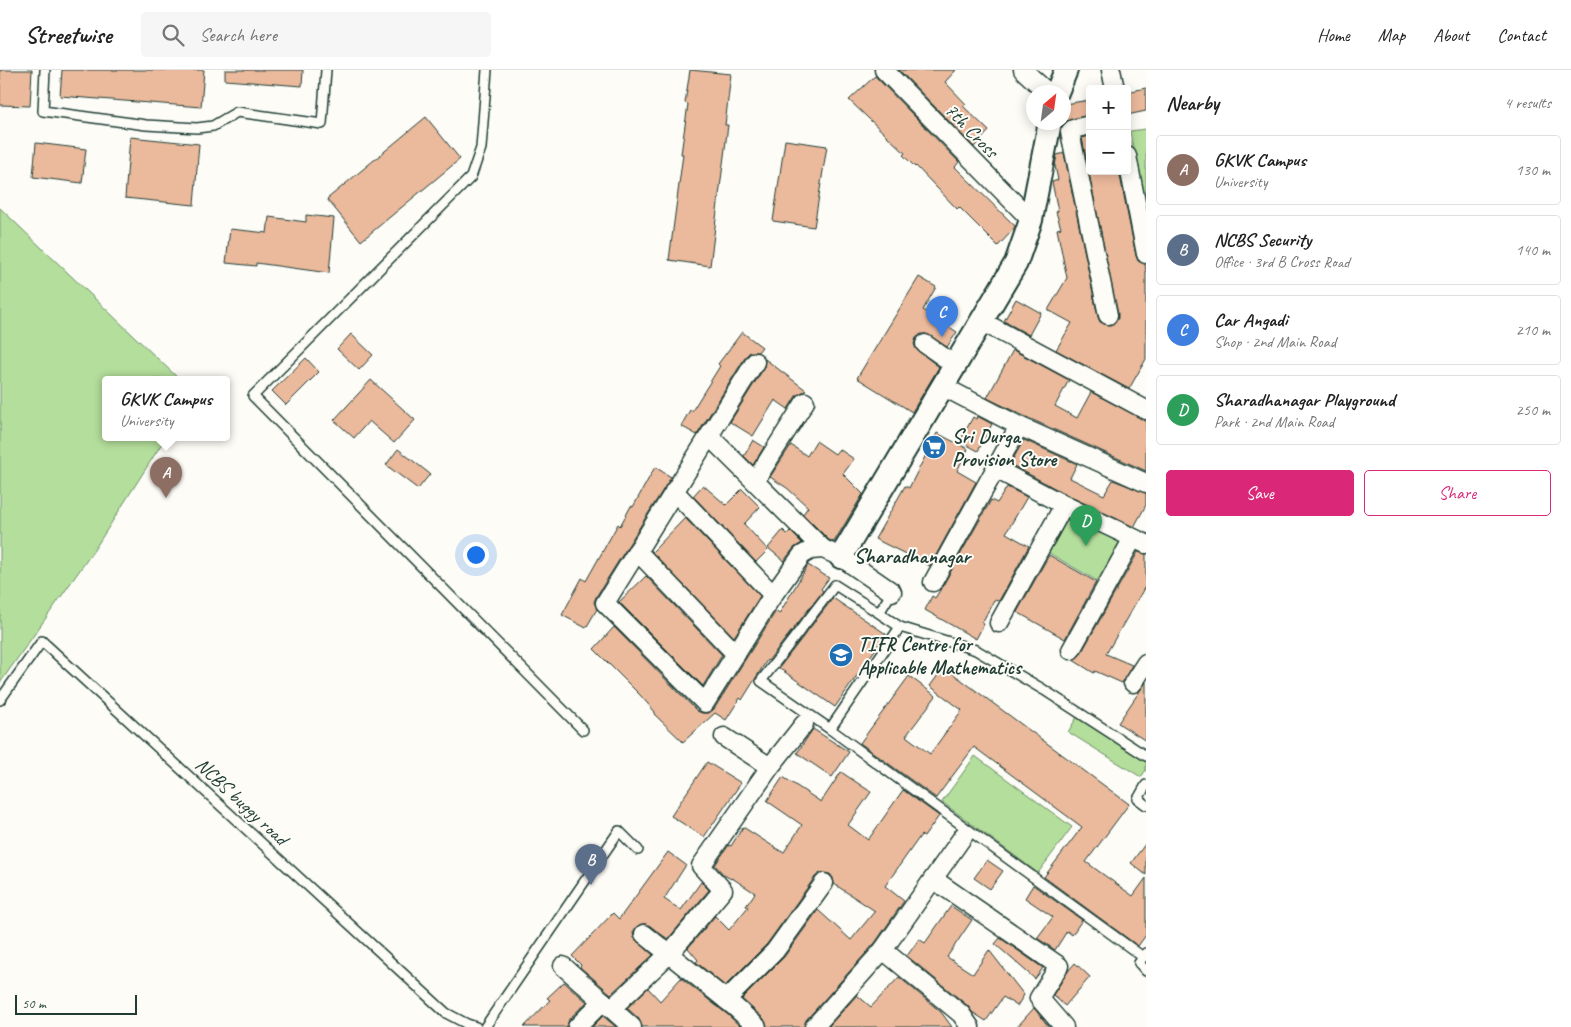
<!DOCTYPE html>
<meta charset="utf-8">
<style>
:root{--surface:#fff;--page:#f6f6f6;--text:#222;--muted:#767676;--line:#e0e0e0;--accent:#db2777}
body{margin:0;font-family:Caveat,sans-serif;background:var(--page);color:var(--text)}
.controls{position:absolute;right:15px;top:15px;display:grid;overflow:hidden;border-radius:5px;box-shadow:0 2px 12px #0003}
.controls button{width:45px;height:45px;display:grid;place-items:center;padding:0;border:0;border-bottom:1px solid var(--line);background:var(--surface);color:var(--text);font:25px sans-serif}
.compass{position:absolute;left:1026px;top:15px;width:45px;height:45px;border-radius:50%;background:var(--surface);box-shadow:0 2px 12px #0003;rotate:29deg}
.scale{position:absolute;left:15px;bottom:12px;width:122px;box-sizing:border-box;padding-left:5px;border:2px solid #1f3d34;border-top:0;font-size:14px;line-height:18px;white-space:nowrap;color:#1f3d34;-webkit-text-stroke:4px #fdfcf7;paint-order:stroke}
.you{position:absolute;left:475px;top:484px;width:18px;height:18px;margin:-12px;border:4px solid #fff;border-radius:50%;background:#1a73e8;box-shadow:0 0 0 8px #1a73e833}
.badge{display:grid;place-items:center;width:32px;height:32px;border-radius:50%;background:var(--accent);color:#fff;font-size:16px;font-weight:700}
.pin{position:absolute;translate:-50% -41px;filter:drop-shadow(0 1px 2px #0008)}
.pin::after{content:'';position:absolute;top:26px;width:18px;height:15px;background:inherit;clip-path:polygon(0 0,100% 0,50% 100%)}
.popup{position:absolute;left:102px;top:306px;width:128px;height:65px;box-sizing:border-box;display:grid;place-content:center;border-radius:5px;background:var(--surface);filter:drop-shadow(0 1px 4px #0005);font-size:16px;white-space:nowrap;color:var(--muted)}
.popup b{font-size:19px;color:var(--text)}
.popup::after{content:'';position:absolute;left:50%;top:100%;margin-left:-10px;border:10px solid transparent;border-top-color:var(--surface)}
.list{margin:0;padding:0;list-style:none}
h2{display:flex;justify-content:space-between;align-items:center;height:65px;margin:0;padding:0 20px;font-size:21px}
h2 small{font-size:16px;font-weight:400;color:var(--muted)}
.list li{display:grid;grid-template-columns:32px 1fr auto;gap:15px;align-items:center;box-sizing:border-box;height:70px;margin:0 10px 10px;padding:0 10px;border:1px solid var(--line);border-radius:5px}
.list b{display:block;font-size:19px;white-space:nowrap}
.list p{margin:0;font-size:16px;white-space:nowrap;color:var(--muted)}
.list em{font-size:16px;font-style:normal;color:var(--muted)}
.actions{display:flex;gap:10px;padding:15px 20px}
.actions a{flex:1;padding:11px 0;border:1px solid var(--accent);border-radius:5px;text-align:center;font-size:18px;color:var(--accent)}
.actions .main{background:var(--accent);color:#fff}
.icon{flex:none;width:28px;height:28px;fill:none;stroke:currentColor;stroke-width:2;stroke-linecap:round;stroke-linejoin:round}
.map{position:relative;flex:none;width:1146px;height:957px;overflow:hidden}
header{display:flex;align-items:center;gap:30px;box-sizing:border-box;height:70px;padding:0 25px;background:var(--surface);border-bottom:1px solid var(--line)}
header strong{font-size:24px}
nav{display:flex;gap:28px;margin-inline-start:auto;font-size:18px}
.search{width:350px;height:45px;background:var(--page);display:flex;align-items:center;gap:12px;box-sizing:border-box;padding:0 18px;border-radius:5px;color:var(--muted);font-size:19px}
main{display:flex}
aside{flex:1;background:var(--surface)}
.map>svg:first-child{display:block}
.green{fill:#b4de9b;stroke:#6a8e68}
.building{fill:#ebb99c;stroke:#1f3d34}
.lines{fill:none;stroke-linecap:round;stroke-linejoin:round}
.service-casing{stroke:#1f3d34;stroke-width:12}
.minor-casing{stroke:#1f3d34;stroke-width:21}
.tertiary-casing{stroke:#1f3d34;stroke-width:26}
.service{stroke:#fdfcf7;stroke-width:9}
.minor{stroke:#fdfcf7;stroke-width:18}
.tertiary{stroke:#fdfcf7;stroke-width:22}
.labels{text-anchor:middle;stroke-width:4;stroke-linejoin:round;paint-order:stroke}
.street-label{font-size:20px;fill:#1f3d34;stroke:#fdfcf7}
.poi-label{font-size:20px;font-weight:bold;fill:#1f3d34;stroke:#fdfcf7;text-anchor:start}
.neighbourhood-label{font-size:21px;font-weight:bold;fill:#1f3d34;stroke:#fdfcf7}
</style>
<header>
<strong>Streetwise</strong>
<div class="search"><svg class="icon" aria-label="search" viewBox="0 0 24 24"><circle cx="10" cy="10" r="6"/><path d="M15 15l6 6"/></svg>Search here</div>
<nav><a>Home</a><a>Map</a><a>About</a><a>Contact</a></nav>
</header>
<main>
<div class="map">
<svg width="1146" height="957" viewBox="0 0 1146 957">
<rect width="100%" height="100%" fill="#fdfcf7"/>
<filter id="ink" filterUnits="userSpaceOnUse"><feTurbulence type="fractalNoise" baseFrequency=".02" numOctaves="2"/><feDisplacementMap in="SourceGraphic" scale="10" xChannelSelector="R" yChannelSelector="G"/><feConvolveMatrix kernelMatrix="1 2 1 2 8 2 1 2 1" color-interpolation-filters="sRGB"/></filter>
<g filter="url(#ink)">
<g class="green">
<polygon points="1146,59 1146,153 1130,61"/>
<polygon points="0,138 179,309 106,309 106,367 166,367 94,480 0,613"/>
<polygon points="1070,445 1124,469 1099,512 1049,483"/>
<polygon points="1077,647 1146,689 1146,700 1141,707 1068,662"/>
<polygon points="975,686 1072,757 1038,803 942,732"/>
</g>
<g class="building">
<polygon points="0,0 32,0 30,36 0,35"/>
<polygon points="62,0 204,0 201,37 60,26"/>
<polygon points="225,0 303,0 302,16 225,10"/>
<polygon points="690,0 731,4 725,55 728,55 710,196 669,190 683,84 681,84 688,34 685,33"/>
<polygon points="899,0 956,0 945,12 966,34 963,36 989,61 974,77"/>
<polygon points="875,6 959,92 955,97 1015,156 1013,160 998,176 959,137 957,139 916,96 915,97 903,85 905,83 849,30"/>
<polygon points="1146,18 1146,41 1127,45 1127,22"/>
<polygon points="1090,30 1090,45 1066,51 1064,34"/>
<polygon points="426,47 460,89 361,171 327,129"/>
<polygon points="1090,66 1090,101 1119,101 1136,186 1138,191 1145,194 1146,202 1146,289 1129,319 1056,280 1072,253 1048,240 1067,208 1057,159 1061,158 1056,142 1058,141 1052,112 1058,110 1055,96 1057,85 1064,83 1098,247 1100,252 1110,255 1115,253 1118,248 1082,68"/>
<polygon points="130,67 199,74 194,135 125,128"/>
<polygon points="785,70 827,76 814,157 773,151"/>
<polygon points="36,73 86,79 82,113 33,107"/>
<polygon points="306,145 334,148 329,203 256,193 256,196 226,193 230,159 267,163 269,147 306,152"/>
<polygon points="919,207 936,217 923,240 957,262 947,277 926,264 921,264 916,268 914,274 916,279 939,297 912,342 857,308"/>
<polygon points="1016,229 1041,243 1029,265 1004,251"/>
<polygon points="742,262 762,277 758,282 750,282 746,286 697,365 681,356 690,340 692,341 720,296 718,294"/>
<polygon points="351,264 373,285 359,300 337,279"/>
<polygon points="1013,280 1069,310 1055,336 1077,348 1091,322 1146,351 1146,401 1024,346 987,328"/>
<polygon points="306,288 319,302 286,335 272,321"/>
<polygon points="765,289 806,320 796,326 788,339 775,330 753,366 730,352 764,298"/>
<polygon points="371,310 415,350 394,373 369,351 354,368 334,350"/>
<polygon points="977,346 992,354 978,381 960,371 973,347 976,349"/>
<polygon points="937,363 968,379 957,401 976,412 930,496 875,469 905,416 909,418"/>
<polygon points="753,370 764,377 753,395 744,386"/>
<polygon points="1024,370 1077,394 1070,408 1104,425 1113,410 1146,423 1146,435 1134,457 1069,426 1010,394"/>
<polygon points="816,371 835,384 839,379 854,389 843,404 863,424 834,472 829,470 803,444 808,437 787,418 770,407 791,375 807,386"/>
<polygon points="398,379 430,404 418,419 386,395"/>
<polygon points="655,397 671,407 596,527 594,532 597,539 586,558 562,545 582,508 586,511 618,454 620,456 631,436 633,437"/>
<polygon points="703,415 726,435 742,419 760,437 744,454 768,480 756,492 693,426"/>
<polygon points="1007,417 1027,427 1006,463 1029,476 999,531 994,530 982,553 984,554 976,569 925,540 932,526 935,528 942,517 991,430 997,433"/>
<polygon points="685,448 760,526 734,567 652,482"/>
<polygon points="783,460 787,464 790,461 802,473 794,478 784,491 768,478"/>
<polygon points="1138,482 1146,484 1146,515 1106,584 1132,595 1122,613 1095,601 1094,603 1073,590 1080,585"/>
<polygon points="1049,485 1096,512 1065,569 1017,542"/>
<polygon points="808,495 829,508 821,519 823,521 768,591 767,590 742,630 740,628 726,650 715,643 683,672 654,644 655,642 640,625 594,579 614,557 697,641 702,643 709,643 714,639 776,541 779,544"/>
<polygon points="646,506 722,585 703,616 619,532"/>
<polygon points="833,528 886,564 835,637 779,598"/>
<polygon points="944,597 1129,734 1086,792 1133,826 1146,808 1146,865 1138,876 1044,807 1082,757 974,677 936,728 860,673 909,606 936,626 906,666 930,684 962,640 930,616"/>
<polygon points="1146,612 1146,671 1118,653"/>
<polygon points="813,659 849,682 832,707 797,683"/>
<polygon points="707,692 741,713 704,767 671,746"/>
<polygon points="841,702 871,722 848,755 868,770 903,720 939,746 924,767 921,765 885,816 904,831 875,873 806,950 804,957 767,957 764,949 742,929 784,887 818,840 851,870 875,841 834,814 833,808 830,804 820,803 815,807 767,874 725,916 696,892 698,890 688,878 715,846 729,860 748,837 746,836 755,823 732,808 731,809 724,805 715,795 729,775 731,776 743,757 782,782 784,782 802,755 767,731 783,707 821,732"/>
<polygon points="1146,773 1146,805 1131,793"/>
<polygon points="668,782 686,795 664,829 681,840 701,812 709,820 668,869 646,854 641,854 636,857 633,863 634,868 653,885 611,924 580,897 581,895 572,886 613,843 619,849"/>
<polygon points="987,790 1003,801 990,819 974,808"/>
<polygon points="1033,815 1082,850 1072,865 1067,861 1055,880 1037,868 1053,847 1025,828"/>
<polygon points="951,836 972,850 947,887 973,904 989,880 1024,925 1017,936 1003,927 986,951 972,942 968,936 907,886 919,869 925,873"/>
<polygon points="1000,868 1043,898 1035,909 995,874"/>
<polygon points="1075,893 1090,907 1065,936 1053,925 1069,900"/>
<polygon points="899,907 941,942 952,957 828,957 857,925 871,937"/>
<polygon points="681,908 728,945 741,957 642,957 639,949 627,938 648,918 660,931"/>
<polygon points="564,912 587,932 569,949 567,957 524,957 550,930 547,928"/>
<polygon points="1034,938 1049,957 1017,957"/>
<polygon points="603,946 616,957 592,957"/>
</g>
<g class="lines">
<g class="service-casing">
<g id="service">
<polyline points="45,0 43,41 146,55 197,58 213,56 237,42 322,54 326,0"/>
<polyline points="487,0 481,78 471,107 253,326 583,660"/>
<polyline points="879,543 835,515 761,611 830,659 900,557 879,543 892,522"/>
<polyline points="900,557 976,580 1044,620 1146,686"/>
<polyline points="0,630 42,571 446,943 467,954 476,957"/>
<polyline points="830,659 1143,887"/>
<polyline points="1146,715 1138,729 1146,735"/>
<polyline points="1146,883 1139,893 1146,901"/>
<polyline points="485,957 619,761 638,780"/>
</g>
</g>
<g class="minor-casing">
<g id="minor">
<polyline points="884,0 1031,150"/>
<polyline points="1023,0 1047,22"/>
<polyline points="1111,0 1115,19"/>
<polyline points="1090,55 1073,59 1070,62 1108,245"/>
<polyline points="1127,86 1146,184"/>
<polyline points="981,251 1146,340"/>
<polyline points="925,274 955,295"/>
<polyline points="755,292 605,533 705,633 773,525 802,485 811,480 823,479 841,487 892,522"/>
<polyline points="942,316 1019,356 1146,413"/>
<polyline points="709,366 823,479"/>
<polyline points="996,399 1064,435 1146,474"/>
<polyline points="755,411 805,332"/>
<polyline points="674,421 773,525"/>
<polyline points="637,481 736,584"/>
<polyline points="933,512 1019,356"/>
<polyline points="999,553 1064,435"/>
<polyline points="1071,580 1133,468"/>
<polyline points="1133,613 1146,593"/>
<polyline points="724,667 770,697"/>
<polyline points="933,809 1059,896 1039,928 1064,957"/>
<polyline points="644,864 735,937 757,957"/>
<polyline points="883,880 961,944 970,957"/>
<polyline points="563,896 632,957"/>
<polyline points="726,930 775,881 824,813"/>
<polyline points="612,938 669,884 723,820 701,796 770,697 804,654"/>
<polyline points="577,957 603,931"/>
<polyline points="814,957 883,880 964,765"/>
</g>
</g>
<g class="tertiary-casing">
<g id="tertiary">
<polyline points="1057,22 1066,0"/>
<polyline points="841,487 1016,193 1031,150 1050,52"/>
</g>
</g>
<use href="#service" class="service"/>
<use href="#minor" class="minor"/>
<use href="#tertiary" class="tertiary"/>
</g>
</g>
<defs>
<g id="supermarket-disc" transform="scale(1.25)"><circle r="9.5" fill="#1f6fb2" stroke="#fdfcf7"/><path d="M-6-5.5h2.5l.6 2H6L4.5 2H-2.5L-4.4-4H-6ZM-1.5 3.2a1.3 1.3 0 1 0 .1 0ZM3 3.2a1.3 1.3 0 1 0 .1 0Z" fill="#fff"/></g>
<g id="university-disc" transform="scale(1.25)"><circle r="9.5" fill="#1f6fb2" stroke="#fdfcf7"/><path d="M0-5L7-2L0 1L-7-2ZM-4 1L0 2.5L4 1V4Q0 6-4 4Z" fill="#fff"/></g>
</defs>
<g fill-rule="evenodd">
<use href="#supermarket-disc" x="934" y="377"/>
<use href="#university-disc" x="841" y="585"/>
</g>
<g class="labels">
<g class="street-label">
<text transform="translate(972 60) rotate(46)" y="7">7th Cross</text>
<text transform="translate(242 731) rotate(43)" y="7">NCBS buggy road</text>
</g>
<g class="poi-label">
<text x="952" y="373">Sri Durga<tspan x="952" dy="23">Provision Store</tspan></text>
<text x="858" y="581">TIFR Centre for<tspan x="858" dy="23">Applicable Mathematics</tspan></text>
</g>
<g class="neighbourhood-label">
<text x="912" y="493">Sharadhanagar</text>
</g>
</g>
</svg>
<div class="controls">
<button>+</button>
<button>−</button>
</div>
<svg class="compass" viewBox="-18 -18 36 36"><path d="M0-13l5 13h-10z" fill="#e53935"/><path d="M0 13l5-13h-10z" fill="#767676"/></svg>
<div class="scale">50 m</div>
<div class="you"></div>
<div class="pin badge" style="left:166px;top:428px;background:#8d6e63">A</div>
<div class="popup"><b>GKVK Campus</b>University</div>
<div class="pin badge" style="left:591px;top:815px;background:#5c6f8a">B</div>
<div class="pin badge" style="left:942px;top:267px;background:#3f7fe0">C</div>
<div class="pin badge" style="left:1086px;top:476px;background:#2e9e5b">D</div>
</div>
<aside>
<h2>Nearby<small>4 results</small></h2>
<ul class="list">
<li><span class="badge" style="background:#8d6e63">A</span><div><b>GKVK Campus</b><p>University</p></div><em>130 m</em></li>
<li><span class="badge" style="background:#5c6f8a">B</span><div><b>NCBS Security</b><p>Office · 3rd B Cross Road</p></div><em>140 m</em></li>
<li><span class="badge" style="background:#3f7fe0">C</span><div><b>Car Angadi</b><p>Shop · 2nd Main Road</p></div><em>210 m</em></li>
<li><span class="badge" style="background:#2e9e5b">D</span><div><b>Sharadhanagar Playground</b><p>Park · 2nd Main Road</p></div><em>250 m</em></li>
</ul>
<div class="actions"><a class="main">Save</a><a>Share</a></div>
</aside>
</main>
